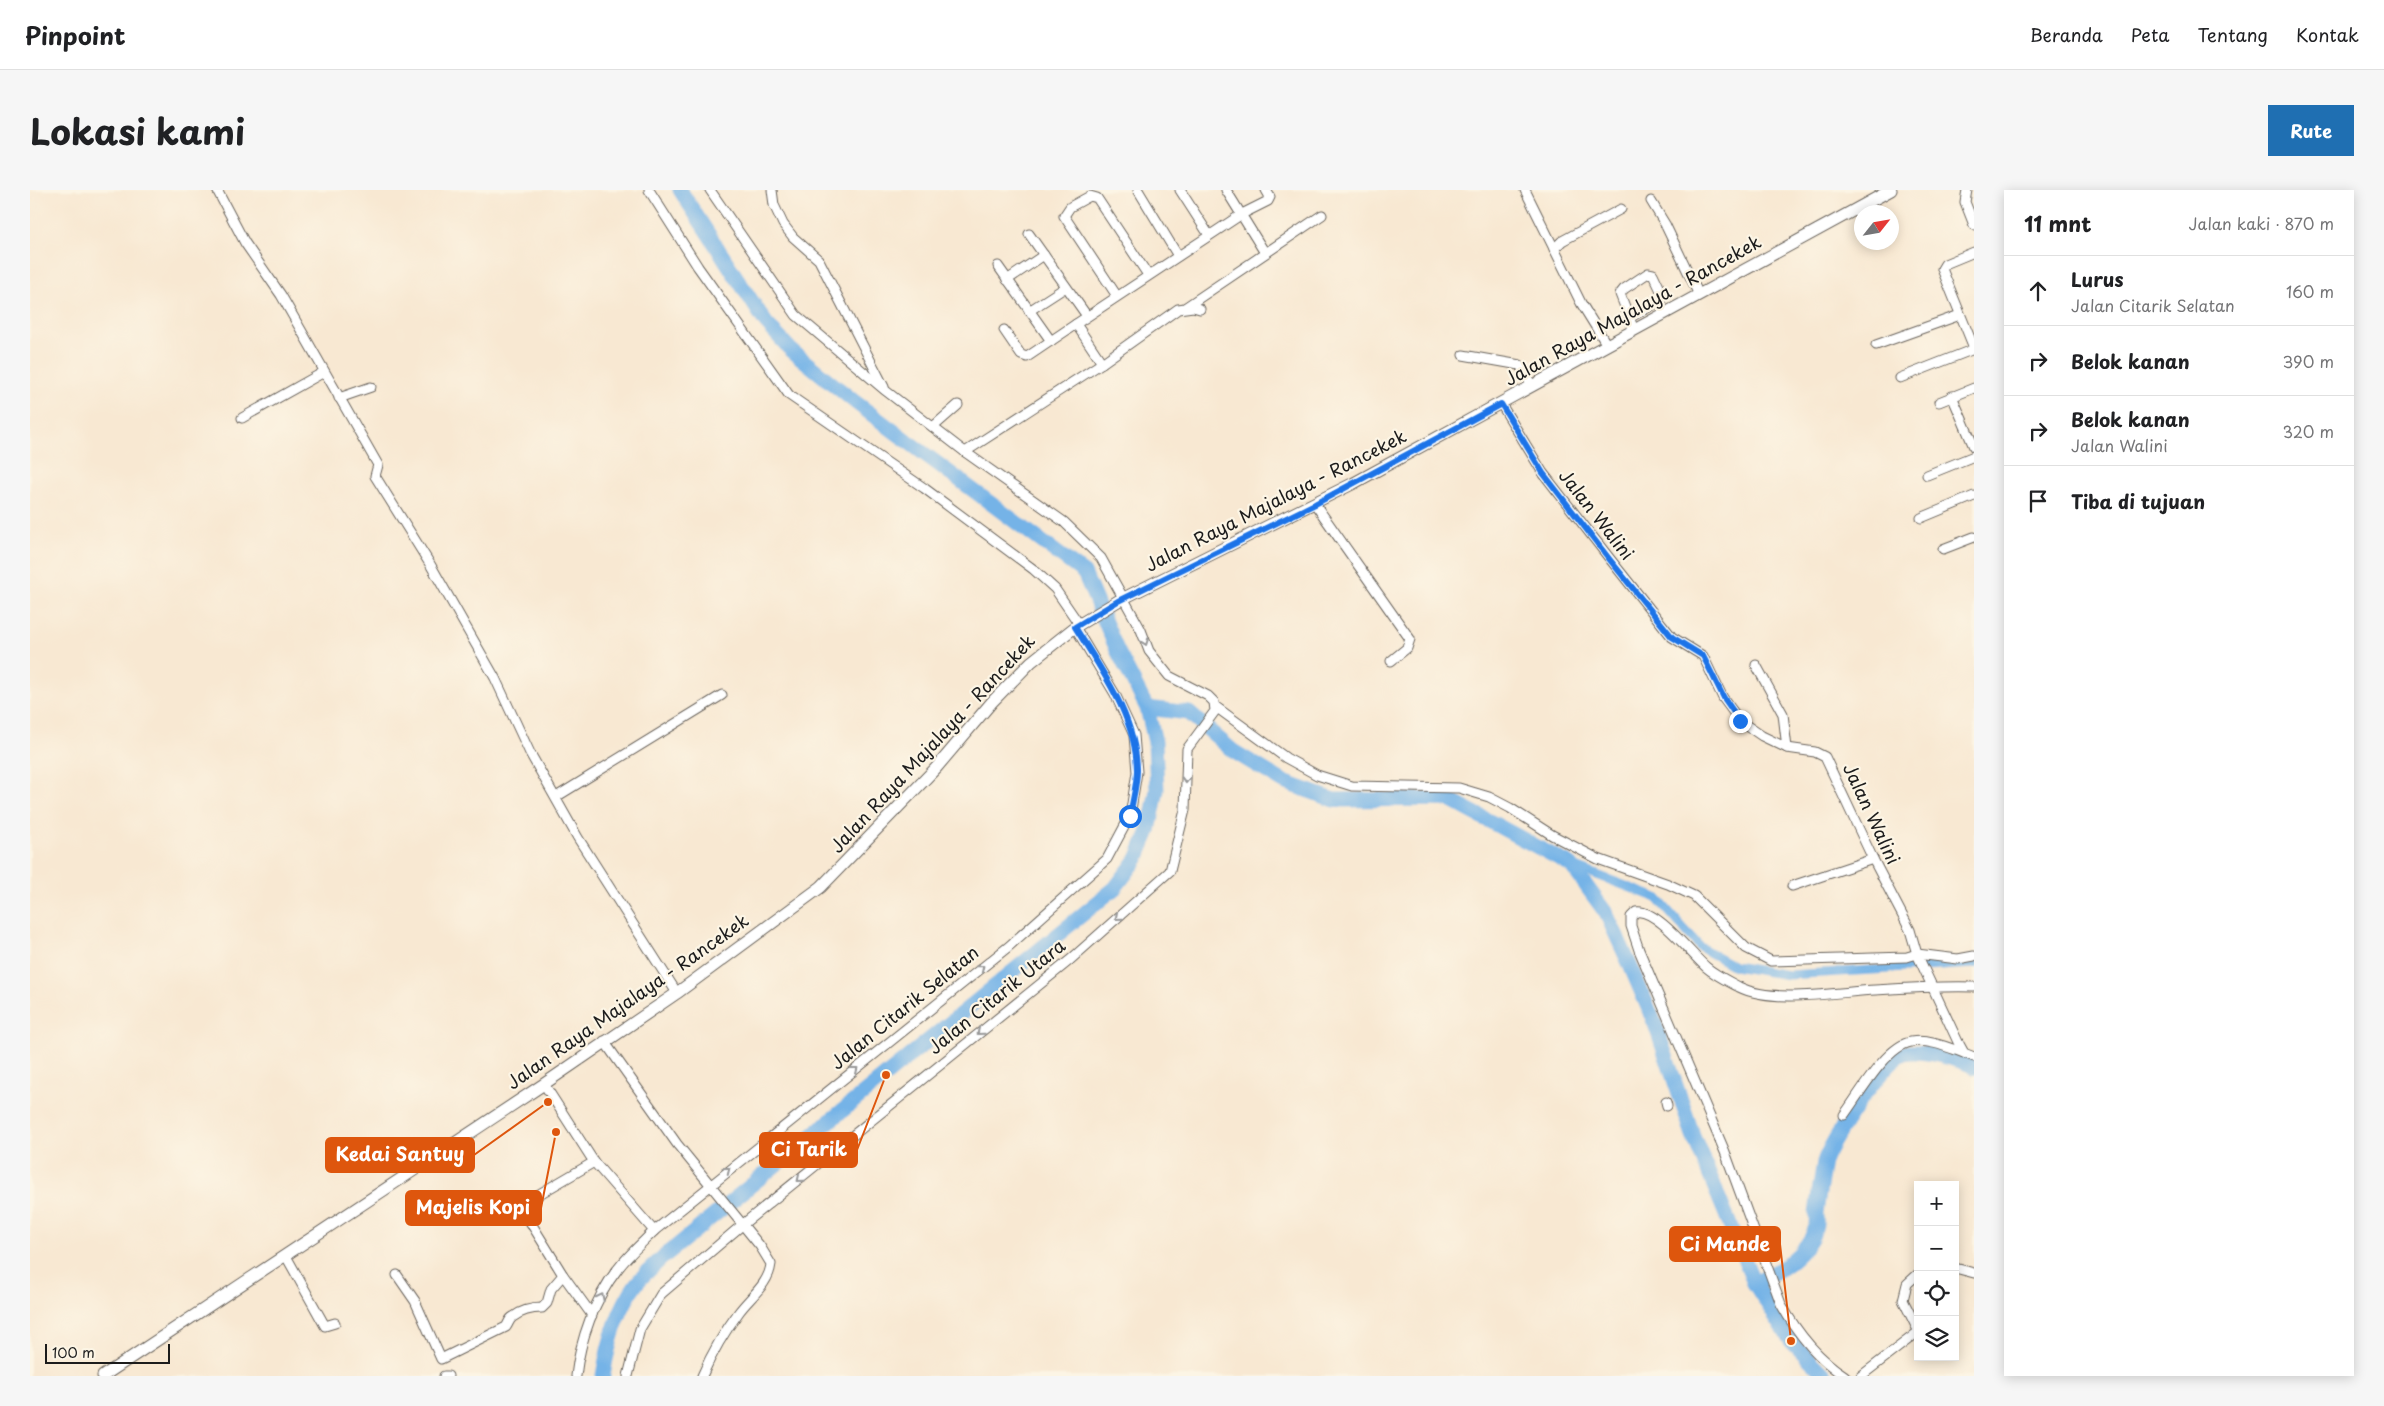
<!DOCTYPE html>
<html lang="id">
<meta charset="utf-8">
<style>
:root{--surface:#fff;--page:#f6f6f6;--text:#202124;--muted:#757577;--line:#e0e0e0;--accent:#1f6fb2}
body{margin:0;font-family:"Playpen Sans",sans-serif;background:var(--page);color:var(--text)}
.controls{position:absolute;right:15px;bottom:15px;display:grid;overflow:hidden;border-radius:0px;box-shadow:0 2px 12px #0003}
.controls button{width:45px;height:45px;display:grid;place-items:center;padding:0;border:0;border-bottom:1px solid var(--line);background:var(--surface);color:var(--text);font:25px sans-serif}
.compass{position:absolute;left:1824px;top:15px;width:45px;height:45px;border-radius:50%;background:var(--surface);box-shadow:0 2px 12px #0003;rotate:59deg}
.scale{position:absolute;left:15px;bottom:12px;width:125px;box-sizing:border-box;padding-left:5px;border:2px solid #1c1c1c;border-top:0;font-size:14px;line-height:18px;white-space:nowrap;color:#1c1c1c;-webkit-text-stroke:4px #fcf5e5;paint-order:stroke}
.stop{position:absolute;width:15px;height:15px;margin:-11px;border:4px solid #1a73e8;border-radius:50%;background:#fff}
.stop.end{background:#1a73e8;border-color:#fff;box-shadow:0 1px 5px #0008}
.list{margin:0;padding:0;list-style:none}
h2{display:flex;justify-content:space-between;align-items:center;height:65px;margin:0;padding:0 20px;font-size:21px}
h2 small{font-size:16px;font-weight:400;color:var(--muted)}
.list li{display:grid;grid-template-columns:32px 1fr auto;gap:15px;align-items:center;box-sizing:border-box;height:70px;padding:0 20px;border-top:1px solid var(--line)}
.list b{display:block;font-size:19px;white-space:nowrap}
.list p{margin:0;font-size:16px;white-space:nowrap;color:var(--muted)}
.list em{font-size:16px;font-style:normal;color:var(--muted)}
.icon{flex:none;width:28px;height:28px;fill:none;stroke:currentColor;stroke-width:2;stroke-linecap:round;stroke-linejoin:round}
.map{position:relative;flex:none;width:1944px;height:1186px;overflow:hidden;border-radius:0px}
header{display:flex;align-items:center;gap:30px;box-sizing:border-box;height:70px;padding:0 25px;background:var(--surface);border-bottom:1px solid var(--line)}
header strong{font-size:24px}
nav{display:flex;gap:28px;margin-inline-start:auto;font-size:18px}
.intro{display:flex;align-items:center;justify-content:space-between;box-sizing:border-box;height:120px;padding:0 30px}
h1{margin:0;font-size:35px}
.button{padding:12px 22px;border-radius:0px;background:var(--accent);color:#fff;font-size:18px;font-weight:700}
main{display:flex;gap:30px;padding:0 30px}
aside{flex:1;background:var(--surface);border-radius:0px;box-shadow:0 2px 12px #0003}
.map>svg:first-child{display:block}
.lines{fill:none;stroke-linecap:round;stroke-linejoin:round}
.canal{stroke:#74b3e7;stroke-width:9}
.river{stroke:#74b3e7;stroke-width:15}
.minor-casing{stroke:#69635c;stroke-width:11}
.major-casing{stroke:#69635c;stroke-width:13}
.minor{stroke:#fff;stroke-width:9}
.major{stroke:#fff;stroke-width:11}
.oneway{stroke:#999}
.route{stroke:#1a73e8;stroke-width:6}
.labels{text-anchor:middle;stroke-width:4.5;stroke-linejoin:round;paint-order:stroke}
.street-label{font-size:18px;fill:#1c1c1c;stroke:#fcf5e5}
.leader{fill:none;stroke:#de560d;stroke-width:2}
.callout-dot{fill:#de560d;stroke:#fcf5e5;stroke-width:2}
.callout{fill:#de560d;stroke:#de560d;stroke-width:2}
.callout-label{font-size:19px;text-anchor:middle;font-weight:bold;fill:#fff}
</style>
<header>
<strong>Pinpoint</strong>
<nav><a>Beranda</a><a>Peta</a><a>Tentang</a><a>Kontak</a></nav>
</header>
<div class="intro"><h1>Lokasi kami</h1><a class="button">Rute</a></div>
<main>
<div class="map">
<svg width="1944" height="1186" viewBox="0 0 1944 1186">
<rect width="100%" height="100%" fill="#fcf5e5"/>
<filter id="ink" filterUnits="userSpaceOnUse"><feTurbulence type="fractalNoise" baseFrequency=".02" numOctaves="2"/><feDisplacementMap in="SourceGraphic" scale="10" xChannelSelector="R" yChannelSelector="G"/><feConvolveMatrix kernelMatrix="1 2 1 2 8 2 1 2 1" color-interpolation-filters="sRGB"/></filter>
<filter id="wash" filterUnits="userSpaceOnUse"><feTurbulence type="fractalNoise" baseFrequency=".0096" numOctaves="4" result="noise"/><feDisplacementMap in="SourceGraphic" scale="20" xChannelSelector="R" yChannelSelector="G"/><feGaussianBlur stdDeviation="1.12" result="paint"/><feColorMatrix in="noise" values="0 0 0 0 0 0 0 0 0 0 0 0 0 0 0 0 0 1.4 0 .05"/><feComposite in="paint" operator="in"/></filter>
<g filter="url(#wash)">
<rect width="100%" height="100%" fill="#f8e8d2"/>
<g class="lines">
<polyline class="canal" points="1541,675 1627,708 1670,757 1704,776 1758,785 1944,774"/>
<g class="river">
<path d="M1117,518L1159,523L1203,561L1254,592L1304,610L1418,609L1541,675L1576,723L1600,775L1625,834L1663,945L1724,1093C1747,1083 1777,1064 1785,1039C1787,1034 1786,1029 1786,1024C1788,1007 1791,989 1794,972C1799,953 1856,868 1874,863C1890,859 1929,869 1944,877"/>
<polyline points="1724,1093 1761,1151 1796,1186"/>
<path d="M573,1186C578,1154 588,1119 607,1093C614,1084 624,1076 632,1068L1085,698L1107,669L1119,641L1127,600L1125,552L1117,518L1087,460L1054,383L825,212L761,160L736,133L650,0"/>
</g>
</g>
</g>
<g filter="url(#ink)">
<g class="lines">
<g class="minor-casing">
<g id="minor">
<polyline points="187,0 215,53 251,105 348,275 345,286 400,374 465,488 500,563 548,648 647,803"/>
<polyline points="619,0 668,77 759,205 894,298 1003,379 1025,399 1049,434"/>
<polyline points="742,0 744,15 753,34 763,47 789,70 854,197"/>
<polyline points="1108,0 1148,66"/>
<polyline points="1150,0 1179,45"/>
<polyline points="1196,0 1235,63"/>
<polyline points="1495,0 1551,113 1577,155"/>
<polyline points="1937,0 1935,12 1944,35"/>
<polyline points="1621,11 1635,34 1669,105"/>
<polyline points="999,44 1057,126"/>
<polyline points="1524,59 1532,51 1591,19"/>
<polyline points="1944,62 1915,74 1912,79 1944,158"/>
<polyline points="968,76 1021,151"/>
<polyline points="977,90 1014,65"/>
<polyline points="1087,106 1034,26 1040,17 1060,6 1067,8 1118,85"/>
<polyline points="1156,117 1292,25"/>
<polyline points="1170,119 1163,117 1148,119 1072,173 1046,134 1212,24 1238,11 1240,7 1236,0"/>
<polyline points="999,121 1036,97"/>
<polyline points="1599,128 1632,110 1633,105 1623,84 1618,83 1594,99 1590,104 1604,140"/>
<polyline points="974,140 991,165 997,167 1046,134"/>
<polyline points="1846,155 1930,125"/>
<polyline points="1433,165 1490,175 1502,196"/>
<polyline points="1870,188 1944,159"/>
<polyline points="1922,206 1944,257"/>
<polyline points="309,208 341,197"/>
<polyline points="1909,212 1944,198"/>
<polyline points="1471,214 1513,283 1580,369 1642,447 1673,466 1693,508 1710,531 1732,546 1757,558 1785,562 1795,567 1843,669 1880,740 1887,764 1928,852 1934,863 1944,867"/>
<polyline points="212,228 294,182"/>
<polyline points="903,237 928,215"/>
<polyline points="935,262 1072,173"/>
<polyline points="1897,285 1944,266"/>
<polyline points="1285,314 1380,449 1377,458 1361,471"/>
<polyline points="1891,328 1944,306"/>
<polyline points="1913,359 1944,347"/>
<polyline points="1726,475 1753,524 1757,558"/>
<polyline points="1186,517 1256,568 1287,585 1322,596 1429,598 1459,607 1480,618 1522,645 1568,669 1638,694 1664,706 1716,758 1741,771 1877,767 1887,764 1928,769 1944,766"/>
<polyline points="526,607 692,505"/>
<polyline points="1762,696 1843,669"/>
<path d="M574,851L647,954L730,1056L741,1074C739,1094 720,1107 709,1122C694,1142 682,1163 672,1186"/>
<polyline points="514,894 564,972 624,1041"/>
<polyline points="1636,912 1637,916"/>
<path d="M1814,925C1829,905 1856,856 1881,852C1899,849 1917,857 1934,863"/>
<polyline points="256,1066 295,1136 305,1133"/>
<polyline points="1925,1078 1944,1083"/>
<polyline points="1888,1084 1877,1094 1873,1110 1888,1140"/>
<path d="M367,1085L385,1111L411,1169L476,1137C479,1133 479,1129 483,1127C492,1120 501,1118 512,1118L517,1113L521,1099L533,1085"/>
<polyline points="562,1125 533,1085 491,1017 494,1013 564,972"/>
<polyline points="414,1186 418,1186"/>
<path d="M546,1186C550,1150 565,1108 587,1080C598,1065 612,1053 624,1041L978,757L1077,669L1100,626L1107,582L1104,545L1085,504L1045,437"/>
<polyline points="598,1186 610,1139 631,1104 712,1035 1040,770 1140,681 1155,620 1157,559 1185,521 1184,512 1178,506 1139,486 1119,461 1111,440 1071,368 1034,332 935,262 856,201 766,125 680,0"/>
<path d="M1815,1186C1788,1169 1766,1141 1751,1114L1695,962L1609,760L1601,736V727L1606,722C1626,718 1661,764 1676,777C1685,785 1698,791 1709,797C1743,814 1807,802 1845,800C1878,798 1911,796 1944,797"/>
<polyline points="1831,1186 1888,1142"/>
</g>
</g>
<g class="major-casing">
<polyline id="major" points="73,1186 514,894 647,803 791,697 906,578 962,512 1001,472 1045,437 1088,411 1324,293 1861,0"/>
</g>
<use href="#minor" class="minor"/>
<use href="#major" class="major"/>
</g>
<defs><path id="oneway-chevron" d="M-2-3.5L2.5 0L-2 3.5" fill="none" stroke-width="1.6" stroke-linecap="round" stroke-linejoin="round" transform="scale(1.25)"/></defs>
<g class="oneway">
<use href="#oneway-chevron" transform="translate(1115 452) rotate(70)"/>
<use href="#oneway-chevron" transform="translate(1156 590) rotate(91)"/>
<use href="#oneway-chevron" transform="translate(1088 727) rotate(139)"/>
<use href="#oneway-chevron" transform="translate(951 778) rotate(-39)"/>
<use href="#oneway-chevron" transform="translate(950 842) rotate(141)"/>
<use href="#oneway-chevron" transform="translate(825 880) rotate(-38)"/>
<use href="#oneway-chevron" transform="translate(697 980) rotate(-38)"/>
<use href="#oneway-chevron" transform="translate(770 989) rotate(141)"/>
<use href="#oneway-chevron" transform="translate(571 1107) rotate(-63)"/>
</g>
</g>
<g class="lines" filter="url(#ink)">
<path class="route" d="M1100,626C1102,612 1107,595 1107,580C1106,527 1072,481 1045,437L1088,411L1285,314L1471,214L1513,283L1580,370L1642,447L1673,466L1694,508L1710,531"/>
</g>
<g class="labels">
<g class="street-label">
<text transform="translate(1603 121) rotate(-29)" y="6">Jalan Raya Majalaya - Rancekek</text>
<text transform="translate(1246 311) rotate(-27)" y="6">Jalan Raya Majalaya - Rancekek</text>
<text transform="translate(1566 325) rotate(52)" y="6">Jalan Walini</text>
<text transform="translate(903 554) rotate(-47)" y="6">Jalan Raya Majalaya - Rancekek</text>
<text transform="translate(1841 624) rotate(65)" y="6">Jalan Walini</text>
<text transform="translate(967 807) rotate(-39)" y="6">Jalan Citarik Utara</text>
<text transform="translate(598 812) rotate(-35)" y="6">Jalan Raya Majalaya - Rancekek</text>
<text transform="translate(875 818) rotate(-39)" y="6">Jalan Citarik Selatan</text>
</g>
</g>
<path class="leader" d="M856 885L827 960M518 912L444 965M526 942L511 1018M1761 1151L1750 1054"/>
<g class="callout-dot">
<circle cx="856" cy="885" r="5"/>
<circle cx="518" cy="912" r="5"/>
<circle cx="526" cy="942" r="5"/>
<circle cx="1761" cy="1151" r="5"/>
</g>
<g class="callout">
<rect x="730" y="943" width="97" height="34" rx="5"/>
<rect x="296" y="948" width="148" height="34" rx="5"/>
<rect x="376" y="1001" width="135" height="34" rx="5"/>
<rect x="1640" y="1037" width="110" height="34" rx="5"/>
</g>
<g class="callout-label">
<text x="779" y="966">Ci Tarik</text>
<text x="370" y="971">Kedai Santuy</text>
<text x="443" y="1024">Majelis Kopi</text>
<text x="1695" y="1061">Ci Mande</text>
</g>
</svg>
<div class="controls">
<button>+</button>
<button>−</button>
<button><svg class="icon" aria-label="locate" viewBox="0 0 24 24"><circle cx="12" cy="12" r="6"/><path d="M12 2v4M12 18v4M2 12h4M18 12h4"/></svg></button>
<button><svg class="icon" aria-label="layers" viewBox="0 0 24 24"><path d="M12 4l9 5-9 5-9-5zM3 14l9 5 9-5"/></svg></button>
</div>
<svg class="compass" viewBox="-18 -18 36 36"><path d="M0-13l5 13h-10z" fill="#e53935"/><path d="M0 13l5-13h-10z" fill="#757577"/></svg>
<div class="scale">100 m</div>
<div class="stop" style="left:1100px;top:626px"></div>
<div class="stop end" style="left:1710px;top:531px"></div>
</div>
<aside>
<h2>11 mnt<small>Jalan kaki · 870 m</small></h2>
<ul class="list">
<li><svg class="icon" aria-label="ahead" viewBox="0 0 24 24"><path d="M12 20V5M6 11l6-6 6 6"/></svg><div><b>Lurus</b><p>Jalan Citarik Selatan</p></div><em>160 m</em></li>
<li><svg class="icon" aria-label="right" viewBox="0 0 24 24"><path d="M7 20v-9h11M14 6l5 5-5 5"/></svg><div><b>Belok kanan</b></div><em>390 m</em></li>
<li><svg class="icon" aria-label="right" viewBox="0 0 24 24"><path d="M7 20v-9h11M14 6l5 5-5 5"/></svg><div><b>Belok kanan</b><p>Jalan Walini</p></div><em>320 m</em></li>
<li><svg class="icon" aria-label="arrive" viewBox="0 0 24 24"><path d="M6 21V4h12l-3 4 3 4H6"/></svg><div><b>Tiba di tujuan</b></div></li>
</ul>
</aside>
</main>
